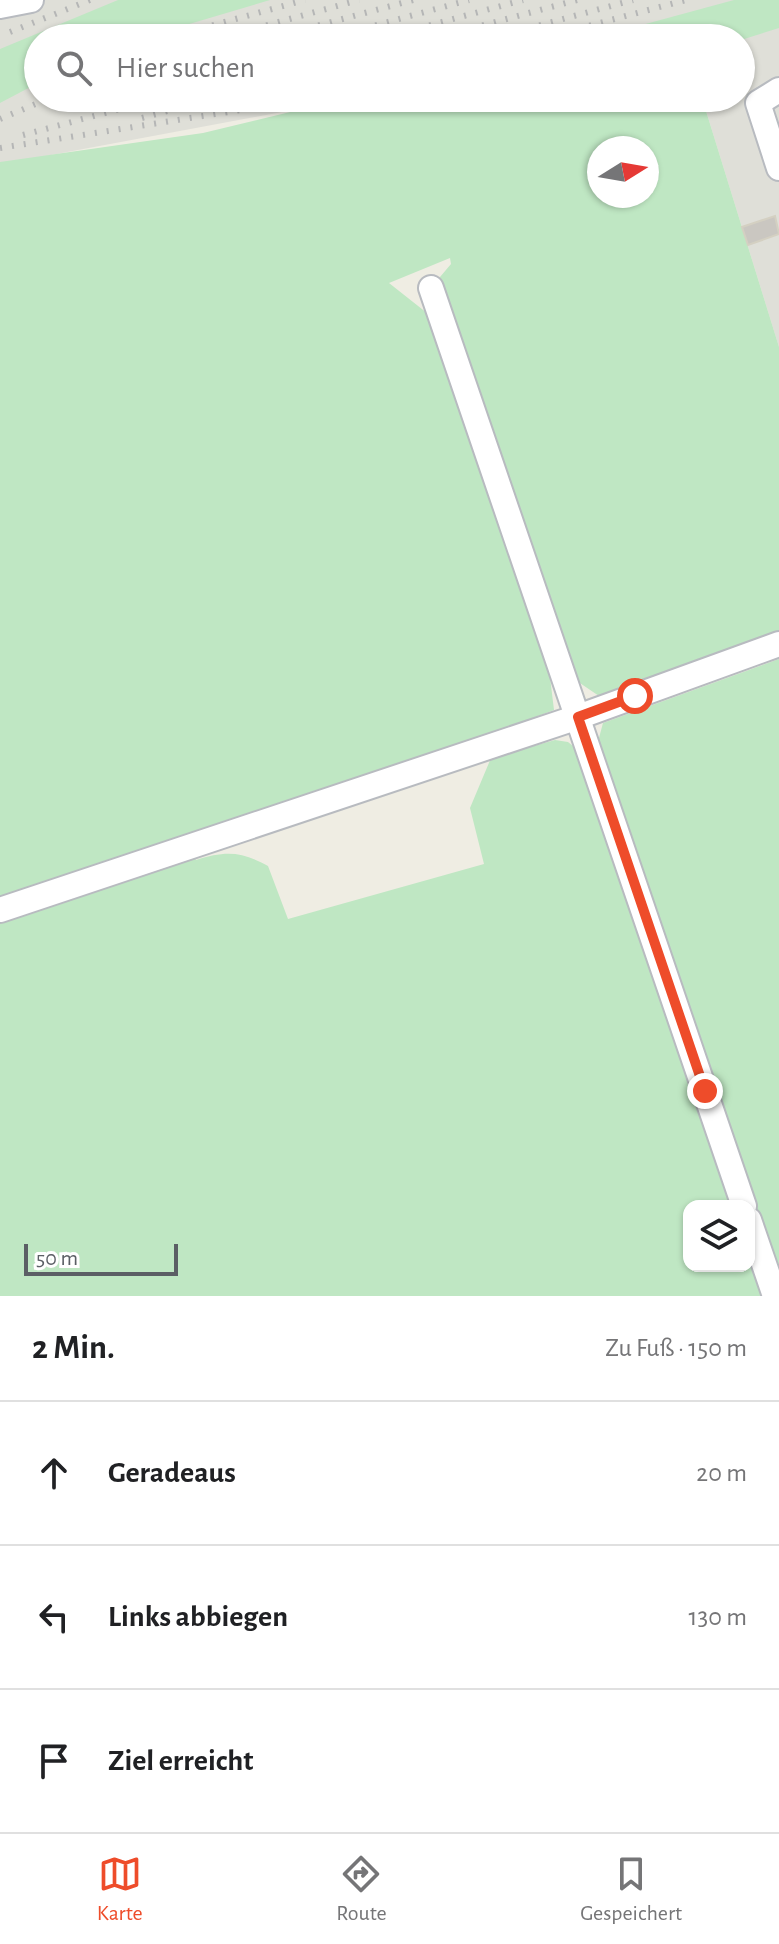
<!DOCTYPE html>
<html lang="de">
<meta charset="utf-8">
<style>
:root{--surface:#fff;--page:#f6f6f6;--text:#202124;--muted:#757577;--line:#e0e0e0;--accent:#ee4c2a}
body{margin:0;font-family:"Alegreya Sans",sans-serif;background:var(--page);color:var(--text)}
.controls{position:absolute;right:24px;bottom:24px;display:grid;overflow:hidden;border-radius:16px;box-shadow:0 2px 6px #0004}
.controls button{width:72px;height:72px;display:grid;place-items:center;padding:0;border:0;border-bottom:2px solid var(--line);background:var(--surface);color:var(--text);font:40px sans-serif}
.compass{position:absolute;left:587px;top:136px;width:72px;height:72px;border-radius:50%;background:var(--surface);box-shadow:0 2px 6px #0004;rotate:79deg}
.scale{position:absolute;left:24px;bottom:20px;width:154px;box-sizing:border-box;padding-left:8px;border:4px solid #5b5f65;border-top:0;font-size:22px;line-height:28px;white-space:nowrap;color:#5b5f65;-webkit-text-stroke:6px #fff;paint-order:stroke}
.stop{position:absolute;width:24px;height:24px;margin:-18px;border:6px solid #ee4c2a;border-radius:50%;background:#fff}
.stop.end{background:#ee4c2a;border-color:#fff;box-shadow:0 2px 8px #0008}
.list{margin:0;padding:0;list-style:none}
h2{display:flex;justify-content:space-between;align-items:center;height:104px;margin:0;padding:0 32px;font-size:34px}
h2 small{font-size:26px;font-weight:400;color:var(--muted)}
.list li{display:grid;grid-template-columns:52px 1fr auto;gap:24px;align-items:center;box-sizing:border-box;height:144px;padding:0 32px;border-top:2px solid var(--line)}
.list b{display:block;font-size:30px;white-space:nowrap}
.list em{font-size:26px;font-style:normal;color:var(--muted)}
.icon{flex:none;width:44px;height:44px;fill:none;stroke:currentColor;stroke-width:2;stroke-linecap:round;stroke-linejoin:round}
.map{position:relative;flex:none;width:779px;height:1296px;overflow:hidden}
.search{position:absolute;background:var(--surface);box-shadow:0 2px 6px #0004;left:24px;right:24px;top:24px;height:88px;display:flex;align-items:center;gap:20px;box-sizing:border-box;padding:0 28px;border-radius:44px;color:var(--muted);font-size:30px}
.sheet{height:536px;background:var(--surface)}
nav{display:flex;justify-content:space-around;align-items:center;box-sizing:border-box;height:112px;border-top:2px solid var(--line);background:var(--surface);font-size:22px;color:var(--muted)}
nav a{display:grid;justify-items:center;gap:4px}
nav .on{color:var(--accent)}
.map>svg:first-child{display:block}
.industrial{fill:#dfdfd8}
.green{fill:#bfe7c3;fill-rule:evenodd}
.building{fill:#cac7c1;stroke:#d4d0c2;stroke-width:2}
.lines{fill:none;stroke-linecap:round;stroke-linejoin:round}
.minor-casing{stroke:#b8bbc0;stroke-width:28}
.minor{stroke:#fff;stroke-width:24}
.rail{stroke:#b5b6b6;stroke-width:6;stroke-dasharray:2 10;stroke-linecap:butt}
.route{stroke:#ee4c2a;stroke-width:10}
</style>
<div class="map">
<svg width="779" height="1296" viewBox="0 0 779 1296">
<rect width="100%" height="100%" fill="#efede3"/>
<polygon class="industrial" points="0,0 779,0 779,347 702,98 741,98 741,38 38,38 38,98 357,98 3,164 0,179"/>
<g class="green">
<polygon points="118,0 270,0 142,38 38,38 38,83 0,103 0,49"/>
<polygon points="734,0 779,0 779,28 741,40 594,38"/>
<path d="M348,98H702L779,347V637L695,670L599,696L574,679L441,302L440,277L451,264L450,258L389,283L432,317L548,661L554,710L375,777L0,903V162L203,133ZM599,148H647V196H599Z"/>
<polygon points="779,659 779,1281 596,749 603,723"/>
<path d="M555,740L568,742L579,751L736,1206H689V1266H749V1242L768,1296H0V916L191,850L196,860C225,851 241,851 268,866L288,919L484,864L470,808L491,758Z"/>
</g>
<polygon class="building" points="775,216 779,234 748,245 742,227"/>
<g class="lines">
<g class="minor-casing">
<g id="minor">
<polyline points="0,6 31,0"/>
<polyline points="779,90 758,103 779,168"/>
<polyline points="431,288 744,1206"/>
<polyline points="0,910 578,717 779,644"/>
<polyline points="749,1220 775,1296"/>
</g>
</g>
<use href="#minor" class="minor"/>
<g class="rail">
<polyline points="10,32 90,0"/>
<polyline points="166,38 305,0"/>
<polyline points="220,38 359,0"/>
<polyline points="272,38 413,0"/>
<polyline points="329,38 469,0"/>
<polyline points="383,38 523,0"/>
<polyline points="436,38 577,0"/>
<polyline points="493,38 633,0"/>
<polyline points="543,38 686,0"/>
<polyline points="142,118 215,98"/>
<polyline points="0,119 50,98"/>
<polyline points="23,135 161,98"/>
<polyline points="0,148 317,98"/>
</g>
</g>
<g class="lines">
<polyline class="route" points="635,696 578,717 705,1091"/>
</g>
</svg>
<div class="controls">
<button><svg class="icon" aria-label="layers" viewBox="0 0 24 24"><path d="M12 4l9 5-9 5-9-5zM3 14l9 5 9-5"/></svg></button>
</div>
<svg class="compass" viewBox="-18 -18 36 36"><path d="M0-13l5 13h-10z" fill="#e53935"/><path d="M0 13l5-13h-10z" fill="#757577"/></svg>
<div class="scale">50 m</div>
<div class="stop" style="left:635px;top:696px"></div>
<div class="stop end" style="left:705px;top:1091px"></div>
<div class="search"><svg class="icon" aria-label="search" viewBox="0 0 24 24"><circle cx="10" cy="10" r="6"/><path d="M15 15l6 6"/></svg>Hier suchen</div>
</div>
<section class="sheet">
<h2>2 Min.<small>Zu Fuß · 150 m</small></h2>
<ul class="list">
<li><svg class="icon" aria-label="ahead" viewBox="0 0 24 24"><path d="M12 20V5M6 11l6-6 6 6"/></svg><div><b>Geradeaus</b></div><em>20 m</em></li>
<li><svg class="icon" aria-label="left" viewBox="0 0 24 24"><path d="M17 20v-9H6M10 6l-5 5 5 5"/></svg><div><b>Links abbiegen</b></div><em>130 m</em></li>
<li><svg class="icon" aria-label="arrive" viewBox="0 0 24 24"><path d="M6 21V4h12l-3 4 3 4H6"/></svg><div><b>Ziel erreicht</b></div></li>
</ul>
</section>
<nav>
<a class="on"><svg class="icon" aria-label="map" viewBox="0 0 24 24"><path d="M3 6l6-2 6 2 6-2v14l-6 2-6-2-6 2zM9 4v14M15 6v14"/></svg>Karte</a>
<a><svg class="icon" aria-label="directions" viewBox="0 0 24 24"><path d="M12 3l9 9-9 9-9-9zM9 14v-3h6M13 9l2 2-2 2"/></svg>Route</a>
<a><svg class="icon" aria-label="saved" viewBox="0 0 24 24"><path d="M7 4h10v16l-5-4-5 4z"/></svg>Gespeichert</a>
</nav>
